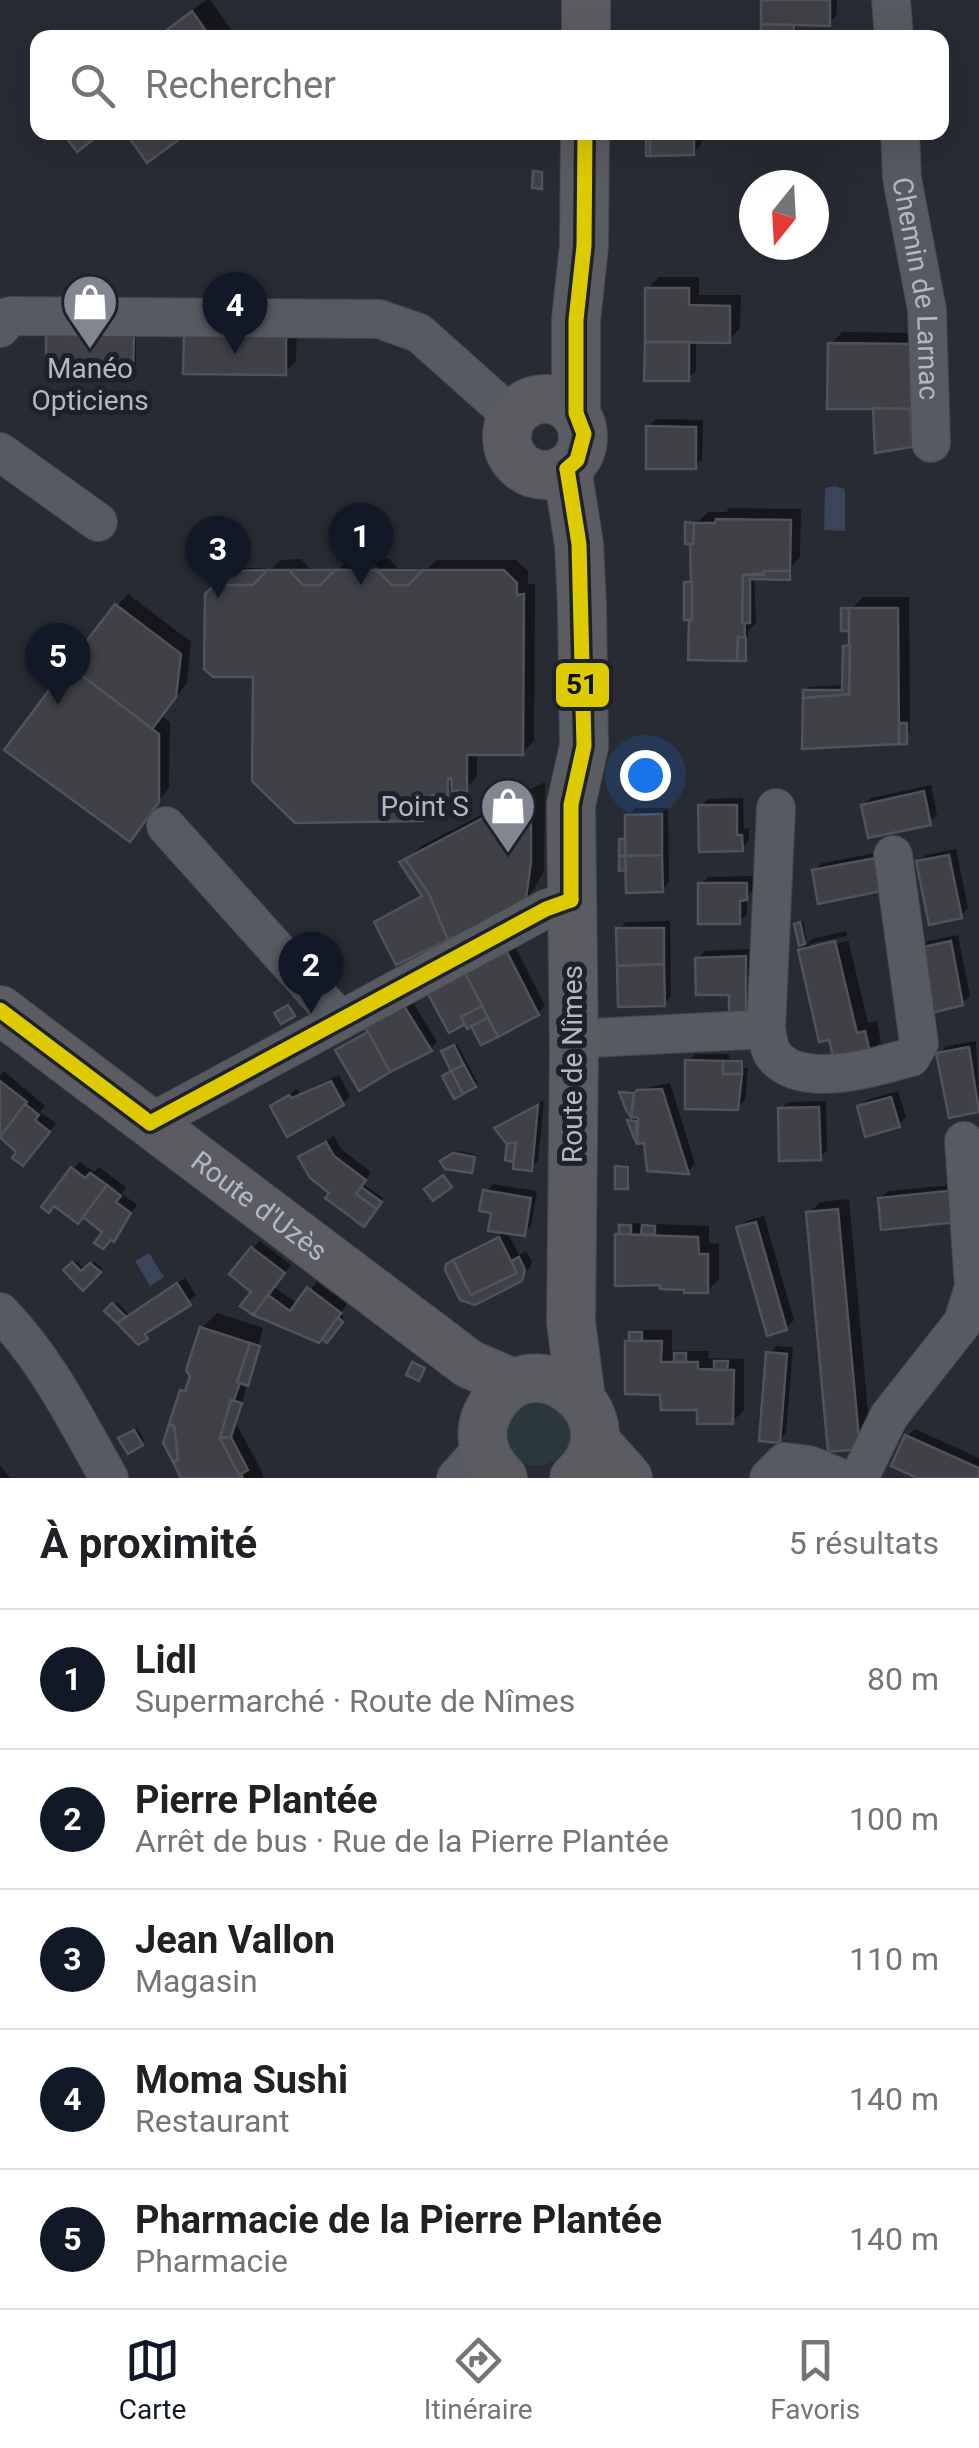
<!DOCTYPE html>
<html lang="fr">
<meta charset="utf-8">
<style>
:root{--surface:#fff;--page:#f6f6f6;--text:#202124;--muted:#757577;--line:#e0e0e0;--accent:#111827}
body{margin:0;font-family:Roboto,sans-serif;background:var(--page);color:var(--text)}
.compass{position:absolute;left:739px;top:170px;width:90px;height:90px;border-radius:50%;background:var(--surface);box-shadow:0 10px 40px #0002;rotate:198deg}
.you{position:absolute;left:645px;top:775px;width:35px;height:35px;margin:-25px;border:8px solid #fff;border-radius:50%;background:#1a73e8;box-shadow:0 0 0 15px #1a73e833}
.badge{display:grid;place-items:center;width:65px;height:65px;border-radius:50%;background:var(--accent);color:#fff;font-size:32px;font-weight:700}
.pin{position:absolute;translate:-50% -82px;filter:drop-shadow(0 2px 5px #0008)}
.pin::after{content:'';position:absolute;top:52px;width:35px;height:30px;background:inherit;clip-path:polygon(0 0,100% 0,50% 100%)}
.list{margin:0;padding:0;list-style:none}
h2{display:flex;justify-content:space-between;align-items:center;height:130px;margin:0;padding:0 40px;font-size:42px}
h2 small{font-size:32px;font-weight:400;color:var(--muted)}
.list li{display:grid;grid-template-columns:65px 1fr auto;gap:30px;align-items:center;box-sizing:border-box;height:140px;padding:0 40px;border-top:2px solid var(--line)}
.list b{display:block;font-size:38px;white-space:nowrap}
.list p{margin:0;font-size:32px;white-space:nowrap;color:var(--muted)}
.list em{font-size:32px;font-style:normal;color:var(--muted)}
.icon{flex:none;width:55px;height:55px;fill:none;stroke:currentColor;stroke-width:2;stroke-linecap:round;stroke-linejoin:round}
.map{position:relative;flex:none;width:979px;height:1478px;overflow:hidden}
.search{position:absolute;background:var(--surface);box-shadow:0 10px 40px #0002;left:30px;right:30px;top:30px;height:110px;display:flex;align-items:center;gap:25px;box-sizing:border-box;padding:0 35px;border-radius:20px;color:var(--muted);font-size:38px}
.sheet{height:830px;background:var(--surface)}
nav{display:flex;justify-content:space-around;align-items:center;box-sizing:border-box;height:140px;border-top:2px solid var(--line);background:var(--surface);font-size:28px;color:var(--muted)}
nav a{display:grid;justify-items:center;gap:5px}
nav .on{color:var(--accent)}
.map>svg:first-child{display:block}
.green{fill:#2a373b}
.water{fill:#3a445a}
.shadow{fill:#0007;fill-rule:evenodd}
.building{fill:#3f4147;stroke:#50535b;stroke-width:2.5}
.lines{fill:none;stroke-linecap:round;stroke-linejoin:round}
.minor-casing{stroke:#44464c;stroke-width:40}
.major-casing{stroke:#464850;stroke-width:50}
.minor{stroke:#575a61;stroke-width:38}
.major{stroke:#5a5c62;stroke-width:48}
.bus-1-casing{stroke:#1d212c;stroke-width:22}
.bus-1{stroke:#ddca00;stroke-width:15}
.labels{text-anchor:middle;stroke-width:10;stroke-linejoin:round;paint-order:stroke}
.street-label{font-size:28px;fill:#b2b7c3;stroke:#1d212c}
.poi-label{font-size:28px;fill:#b2b7c3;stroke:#1d212c}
.line-badge{stroke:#1d212c;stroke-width:4}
.pale-badge-label{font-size:28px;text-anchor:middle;font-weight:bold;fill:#111}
</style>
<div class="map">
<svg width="979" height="1478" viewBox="0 0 979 1478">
<rect width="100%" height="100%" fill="#282b33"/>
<path class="green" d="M562,1402L574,1443C549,1473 518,1477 504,1435L517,1403Z"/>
<g class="water">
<polygon points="835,486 845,489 845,531 824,530 825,488"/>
<polygon points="149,1253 164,1277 150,1286 135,1261"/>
</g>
<g class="shadow">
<polygon points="206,0 210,0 237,38 154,38"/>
<polygon points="764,0 837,0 836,16 829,23 796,22 796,37 763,38"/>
<polygon points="653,132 701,132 701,145 693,153"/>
<polygon points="766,175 793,176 793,185 763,185"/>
<polygon points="659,277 699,277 699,295 741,295 740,328 729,340 696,340 696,371 688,378 648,289"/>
<polygon points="297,324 296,361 285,372 186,334"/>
<polygon points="136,329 136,369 132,372 49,369"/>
<polygon points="842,332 925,333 919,437 911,445 875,406 831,344"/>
<polygon points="656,419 703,420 702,459 695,466 648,427"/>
<polygon points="730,508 801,509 800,557 792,566 792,574 789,577 767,570 754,571 756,623 748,631 748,656 745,659 693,618 687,583 692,580 692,545 688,523 699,521 708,512 726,512"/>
<path d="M301,559L314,573H347V568H340L349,560L389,559L398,568H428L437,560H516L528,571V584H535L534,741L522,753L477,752V777L466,788L442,792V801L430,814L255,675L207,595L233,568H272L281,560ZM370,560L403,592L400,595L366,563Z"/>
<polygon points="128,594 191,642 187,683 162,716 170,722 169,788 129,839 117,606"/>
<polygon points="863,597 909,597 910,730 906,742 899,742 806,691 809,687 845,685 845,647 852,643 852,629 844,609 851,606 851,609"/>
<polygon points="545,782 544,871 534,889 518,906 377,922 423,894 403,863 410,856 423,845"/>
<polygon points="931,785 937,815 929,823 863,805 871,798"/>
<polygon points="743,798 744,829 749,828 749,841 742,848 701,806 708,799"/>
<polygon points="635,808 668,808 669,882 662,890 621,840 628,837 628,816"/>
<polygon points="956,849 968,908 960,916 918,862 926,855"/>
<polygon points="882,852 888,881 814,871 822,863"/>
<polygon points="753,876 753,890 747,897 747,914 739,921 701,884 708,877"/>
<polygon points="670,921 671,996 664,1004 619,929 626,922"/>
<polygon points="803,921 807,941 801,942 796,925"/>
<path d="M846,931L868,1023L877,1021L881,1042L870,1053L800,951L812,939ZM847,936L848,941L810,950V944Z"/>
<polygon points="958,935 970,996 962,1003 921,949 928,941"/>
<polygon points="515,946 545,1006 538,1013 479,993 474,996 472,1023 438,987"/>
<polygon points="752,949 752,1005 745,1013 731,992 698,959 705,951"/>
<polygon points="412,1001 437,1042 430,1049 338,1050"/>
<polygon points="976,1041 979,1109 951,1115 939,1054 946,1046"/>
<polygon points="457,1044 477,1082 474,1085 454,1071 447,1049"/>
<polygon points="695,1054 729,1054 729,1059 744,1059 744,1068 748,1068 745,1100 737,1107 688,1062"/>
<polygon points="4,1071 45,1106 40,1112 56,1123 30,1156 0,1136 0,1076"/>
<polygon points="339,1075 350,1096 343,1103 273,1106 297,1089 300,1093"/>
<polygon points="670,1083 695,1164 688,1171 640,1135 637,1138 630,1120 633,1116 622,1093"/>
<polygon points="898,1091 906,1117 898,1125 860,1107 867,1100"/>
<polygon points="544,1100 538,1161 531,1168 517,1154 512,1159 509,1142 497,1128"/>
<polygon points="826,1101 827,1150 820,1157 781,1109 788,1102"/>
<polygon points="334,1136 341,1149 371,1172 363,1184 383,1198 371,1216 332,1192 301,1157"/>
<polygon points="458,1151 477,1155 472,1171 446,1159"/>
<polygon points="80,1162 94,1172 99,1167 126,1187 122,1194 137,1205 113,1239 105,1232 73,1169"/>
<polygon points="620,1164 630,1165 630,1183 627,1186 617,1168"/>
<polygon points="493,1184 537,1191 531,1226 524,1234 494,1211 485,1192"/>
<polygon points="963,1184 966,1212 880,1199 888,1191"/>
<polygon points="849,1199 870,1435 859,1447 809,1213 821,1202"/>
<polygon points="764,1216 794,1320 786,1328 739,1228 747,1221"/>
<polygon points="625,1223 709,1226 709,1243 719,1244 719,1279 707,1291 617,1235"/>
<polygon points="507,1231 519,1255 526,1251 532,1261 530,1268 522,1276 448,1266 456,1258"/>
<polygon points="260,1241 291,1265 274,1287 298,1304 317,1282 347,1304 340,1314 344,1317 327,1340 254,1291 253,1248"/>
<polygon points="76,1261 85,1270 94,1262 102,1268 83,1287 66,1270"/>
<polygon points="185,1278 196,1295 152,1327 154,1329 139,1342 108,1311 117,1302 129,1315"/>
<polygon points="217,1313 263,1328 236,1424 263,1473 263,1478 184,1478 182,1391 190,1383 202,1328"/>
<polygon points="634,1330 672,1330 672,1351 709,1351 708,1358 744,1359 744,1410 732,1422 663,1392 627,1342"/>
<polygon points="776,1346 793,1347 786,1433 779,1440 769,1354"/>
<polygon points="137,1428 144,1440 141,1443 125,1436"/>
<polygon points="915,1429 979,1458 979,1478 923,1478 907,1436"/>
<polygon points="0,1465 10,1478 0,1478"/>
</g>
<g class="building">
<polygon points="761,0 830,0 830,26 761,24"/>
<polygon points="192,11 211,38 156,38"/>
<polygon points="761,24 794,25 794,38 761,38"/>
<polygon points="62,132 103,132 77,152"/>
<polygon points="125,132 189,132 147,163"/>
<rect x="646" y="132" width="4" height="24"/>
<polygon points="650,132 694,132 694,155 650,156"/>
<polygon points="533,171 542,172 542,189 532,188"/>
<polygon points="761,177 791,178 791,185 760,185"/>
<polygon points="645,288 689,288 689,305 730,306 730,343 645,342"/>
<polygon points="46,330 134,332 133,375 46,371"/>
<polygon points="184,333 286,335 286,375 183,374"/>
<polygon points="645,342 689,342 689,381 644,381"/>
<polygon points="828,343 914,344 919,409 827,409"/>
<polygon points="873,408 910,409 912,447 875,453"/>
<polygon points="646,426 696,427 696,469 646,469"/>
<polygon points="716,519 791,520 790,571 743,575 745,638 738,637 737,661 688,660 689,620 692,620 690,544 693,544 694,523 715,523"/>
<polygon points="685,522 694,523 693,544 685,544"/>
<polygon points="267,570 289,570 303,585 320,585 335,570 377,570 392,585 408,585 423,570 504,570 517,583 517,595 524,594 523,755 467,755 467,791 452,791 451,778 448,779 448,795 432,795 432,815 423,821 295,823 252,781 253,677 213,677 204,669 205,594 214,585 253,585"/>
<polygon points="267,570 253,585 214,585 227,571"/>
<polygon points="289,570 335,570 320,585 303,585"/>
<polygon points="377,570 423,570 408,585 392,585"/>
<polygon points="764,571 790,571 790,580 750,579 750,623 742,623 743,575 764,575"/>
<rect x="684" y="582" width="8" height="38"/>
<polygon points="115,604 181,654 176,697 152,729 68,665"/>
<rect x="841" y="608" width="8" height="23"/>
<polygon points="849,608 898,608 899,744 802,749 803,698 849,694"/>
<polygon points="738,637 746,638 746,661 737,661"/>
<polygon points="850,645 849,694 803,698 803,690 842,690 843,646"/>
<polygon points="68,665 159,734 159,802 130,842 4,750"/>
<rect x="899" y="723" width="8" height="21"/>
<polygon points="924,791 931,825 868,838 861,805"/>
<polygon points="531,796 531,862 526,898 519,908 448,940 429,894 405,859 523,797"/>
<polygon points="698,805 737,805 737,835 742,835 743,851 699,852"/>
<polygon points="662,814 662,855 625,856 625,815"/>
<rect x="619" y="839" width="6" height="17"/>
<polygon points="662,855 663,892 626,893 625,856"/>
<polygon points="949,855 962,918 929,925 916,861"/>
<polygon points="619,856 625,856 626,870 619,871"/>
<polygon points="875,858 881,891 818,904 812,870"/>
<polygon points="405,859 429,894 448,940 396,965 374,922 422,896 399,862"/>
<polygon points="698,883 747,883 747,900 740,901 740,924 698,924"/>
<polygon points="800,922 805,944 799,946 794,924"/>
<polygon points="616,928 664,928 664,964 617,966"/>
<polygon points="835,941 857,1033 865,1031 871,1056 835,1064 829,1040 819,1042 798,950"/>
<polygon points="951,941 963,1005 932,1013 918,948"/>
<polygon points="507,952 539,1015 498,1037 465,973"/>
<polygon points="746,956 746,1015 729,1016 729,995 696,995 695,958"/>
<polygon points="664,964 665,1006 618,1007 617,966"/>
<polygon points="465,973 482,1006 461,1017 465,1024 449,1033 428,994"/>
<polygon points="288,1005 295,1016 281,1024 274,1013"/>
<polygon points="404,1006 432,1051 390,1072 365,1028"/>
<polygon points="482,1006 488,1018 467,1029 461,1017"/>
<polygon points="488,1018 498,1037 481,1045 471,1026"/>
<polygon points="368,1032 390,1072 359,1091 335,1050"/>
<polygon points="454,1045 464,1065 451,1071 441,1051"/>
<polygon points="969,1047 979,1112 949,1118 936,1053"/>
<polygon points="685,1060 723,1061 723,1074 742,1074 738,1110 685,1109"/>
<rect x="723" y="1061" width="19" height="13"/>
<polygon points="464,1065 476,1087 463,1094 451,1071"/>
<polygon points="451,1071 463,1094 454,1099 442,1076"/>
<polygon points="0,1081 27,1102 0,1137"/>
<polygon points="331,1081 344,1105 287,1137 270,1106 289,1095 292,1098"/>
<polygon points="662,1089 689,1174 647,1171 644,1143 637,1144 638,1118 631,1117 634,1093 637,1090"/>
<polygon points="619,1092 634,1093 631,1117 626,1110"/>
<polygon points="891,1097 900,1127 865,1137 857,1106"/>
<polygon points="25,1104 39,1115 35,1120 50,1132 23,1166 12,1158 16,1152 0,1137"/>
<polygon points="538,1105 532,1171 513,1169 516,1142 507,1144 494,1128"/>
<polygon points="819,1107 821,1160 779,1161 778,1108"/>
<polygon points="627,1120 636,1121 637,1144 634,1138"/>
<polygon points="326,1142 334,1156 366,1180 356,1194 377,1209 364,1227 325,1198 329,1193 310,1178 298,1157"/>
<polygon points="516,1142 513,1162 505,1160 507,1144"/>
<polygon points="453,1153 475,1157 472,1173 445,1169 440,1161"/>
<polygon points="615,1166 628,1167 628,1189 615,1189"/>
<polygon points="71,1167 85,1178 90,1173 107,1185 78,1224 54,1206 49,1213 41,1207"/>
<polygon points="443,1175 452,1187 433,1201 424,1189"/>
<polygon points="107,1185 121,1196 116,1202 131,1213 114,1242 111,1240 103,1249 94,1243 102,1232 83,1217"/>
<polygon points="361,1187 382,1202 377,1209 356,1194"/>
<polygon points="483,1190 531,1198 525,1236 488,1231 491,1213 479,1211"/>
<polygon points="956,1190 959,1222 881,1230 878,1198"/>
<polygon points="838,1209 860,1449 828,1452 806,1212"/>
<polygon points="756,1222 787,1330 767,1336 736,1227"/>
<rect x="619" y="1225" width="12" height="9"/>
<polygon points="642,1225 655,1226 655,1234 641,1234"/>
<polygon points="615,1234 698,1237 699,1254 708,1254 708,1293 684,1293 684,1290 660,1289 660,1285 615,1286"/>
<polygon points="499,1237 517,1273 471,1295 453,1260"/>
<polygon points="251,1247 285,1273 253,1315 240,1306 251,1292 229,1274"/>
<polygon points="519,1257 525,1270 522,1281 475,1305 460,1300 445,1270 446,1264 453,1260 471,1295 517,1273 511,1261"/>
<polygon points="72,1262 81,1271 90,1263 101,1272 83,1291 63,1270"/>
<polygon points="177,1283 191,1305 145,1334 148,1339 138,1345 117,1323"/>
<polygon points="307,1287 341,1313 319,1343 253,1315 268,1295 290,1311"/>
<polygon points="112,1303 126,1317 117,1323 104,1311"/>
<polygon points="338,1317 343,1322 327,1343 322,1339"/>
<polygon points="200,1327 250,1343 237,1382 240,1383 220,1438 243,1478 181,1478 173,1462 178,1459 174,1426 169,1424 180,1390 185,1391 190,1376 186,1370"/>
<rect x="629" y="1332" width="13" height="9"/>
<polygon points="625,1341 662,1341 661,1362 698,1362 698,1369 734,1370 733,1424 697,1424 697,1410 661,1410 660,1395 625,1394"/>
<polygon points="250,1343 260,1346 248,1386 237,1382"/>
<polygon points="766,1352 787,1354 780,1443 759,1441"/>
<rect x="674" y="1353" width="12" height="9"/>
<polygon points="714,1361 728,1361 727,1370 714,1370"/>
<polygon points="412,1362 425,1368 419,1381 406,1375"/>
<polygon points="231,1400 242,1403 231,1437 220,1438"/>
<polygon points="169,1424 174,1426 178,1459 173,1462 163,1443"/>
<polygon points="134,1430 143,1445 128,1454 118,1438"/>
<polygon points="905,1435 979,1468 978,1478 917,1478 891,1466"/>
<polygon points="231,1437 248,1470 239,1475 220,1438"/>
</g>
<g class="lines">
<g class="minor-casing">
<g id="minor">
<polyline points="891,0 894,38"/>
<path id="s1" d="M900,132L902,178L927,310L931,443"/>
<polyline points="0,328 10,316 379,319 419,333 512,416"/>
<polyline points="0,452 98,522"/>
<polyline points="166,826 340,1020"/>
<path d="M766,1029C768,1039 769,1051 776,1058C804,1089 877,1067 911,1057L919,1043L893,855"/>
<polyline points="572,1039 766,1029 776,808"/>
<polyline points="150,1123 546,909 571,900"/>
<path d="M0,1312C47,1360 76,1420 109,1478"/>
<polyline points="456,1478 483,1448"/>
<polyline points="769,1478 785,1462 809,1465 841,1478"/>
<polyline points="859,1478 889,1416 963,1322 974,1287 964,1141"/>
</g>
</g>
<g class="major-casing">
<g id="major">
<polyline points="586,38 586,0"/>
<circle cx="545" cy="437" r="38"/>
<polyline points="576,413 576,320 584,246 585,132"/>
<polyline points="567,469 579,544 582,606 584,746 571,805 574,1051 571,1322 581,1399"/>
<path id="s2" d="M0,1010L469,1364L513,1383"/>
<polyline points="595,1441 628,1478"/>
<path d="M503,1478C486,1461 476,1438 487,1414C527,1328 642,1416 574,1478"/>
</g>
</g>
<use href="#minor" class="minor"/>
<use href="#major" class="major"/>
<g class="bus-1-casing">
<g id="bus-1">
<polyline points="567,469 579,544 584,746 571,805 571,900"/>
<polyline points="567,469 577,460 584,434 576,413 576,320 584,246 585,132"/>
<polyline points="0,1010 150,1123"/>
<polyline points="150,1123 546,909 571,900"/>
</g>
</g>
<use href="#bus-1" class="bus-1"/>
</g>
<defs>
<g id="shop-pin" transform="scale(2.875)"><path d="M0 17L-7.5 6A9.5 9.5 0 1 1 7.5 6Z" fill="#828691" stroke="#1d212c"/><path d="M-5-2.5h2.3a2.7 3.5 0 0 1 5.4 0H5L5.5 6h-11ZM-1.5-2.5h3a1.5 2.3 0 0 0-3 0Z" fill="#fff"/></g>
</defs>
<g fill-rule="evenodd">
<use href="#shop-pin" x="90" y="302"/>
<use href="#shop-pin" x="508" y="806"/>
</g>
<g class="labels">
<g class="street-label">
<text dy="10" stroke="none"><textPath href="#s1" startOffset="158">Chemin de Larnac</textPath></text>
<text transform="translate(572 1064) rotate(-90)" y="10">Route de Nîmes</text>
<text dy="10" stroke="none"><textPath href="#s2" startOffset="325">Route d'Uzès</textPath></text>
</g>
<g class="poi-label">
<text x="90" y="378">Manéo<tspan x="90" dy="32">Opticiens</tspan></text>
<text x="469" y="816" text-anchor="end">Point S</text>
</g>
</g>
<rect class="line-badge" x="554" y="661" width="57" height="48" rx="10" fill="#ddca00"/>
<g class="pale-badge-label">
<text x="582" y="694">51</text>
</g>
</svg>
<svg class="compass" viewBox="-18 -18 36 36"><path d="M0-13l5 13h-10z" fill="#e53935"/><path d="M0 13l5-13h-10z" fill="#757577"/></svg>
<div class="you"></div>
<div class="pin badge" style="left:361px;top:585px">1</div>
<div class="pin badge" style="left:311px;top:1014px">2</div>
<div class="pin badge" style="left:218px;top:598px">3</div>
<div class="pin badge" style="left:235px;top:354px">4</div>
<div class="pin badge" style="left:58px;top:705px">5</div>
<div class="search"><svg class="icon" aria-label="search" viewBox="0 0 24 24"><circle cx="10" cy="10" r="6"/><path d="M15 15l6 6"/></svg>Rechercher</div>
</div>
<section class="sheet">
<h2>À proximité<small>5 résultats</small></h2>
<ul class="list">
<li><span class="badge">1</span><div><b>Lidl</b><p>Supermarché · Route de Nîmes</p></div><em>80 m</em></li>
<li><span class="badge">2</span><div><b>Pierre Plantée</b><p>Arrêt de bus · Rue de la Pierre Plantée</p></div><em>100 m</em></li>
<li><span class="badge">3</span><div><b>Jean Vallon</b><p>Magasin</p></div><em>110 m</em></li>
<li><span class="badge">4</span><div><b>Moma Sushi</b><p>Restaurant</p></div><em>140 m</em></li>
<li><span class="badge">5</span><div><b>Pharmacie de la Pierre Plantée</b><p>Pharmacie</p></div><em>140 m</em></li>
</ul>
</section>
<nav>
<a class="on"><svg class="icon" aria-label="map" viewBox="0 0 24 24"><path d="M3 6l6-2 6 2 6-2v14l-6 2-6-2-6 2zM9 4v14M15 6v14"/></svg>Carte</a>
<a><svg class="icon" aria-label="directions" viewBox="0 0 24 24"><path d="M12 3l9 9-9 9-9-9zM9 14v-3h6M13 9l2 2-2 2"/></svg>Itinéraire</a>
<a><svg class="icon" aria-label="saved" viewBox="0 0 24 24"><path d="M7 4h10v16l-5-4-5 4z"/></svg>Favoris</a>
</nav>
